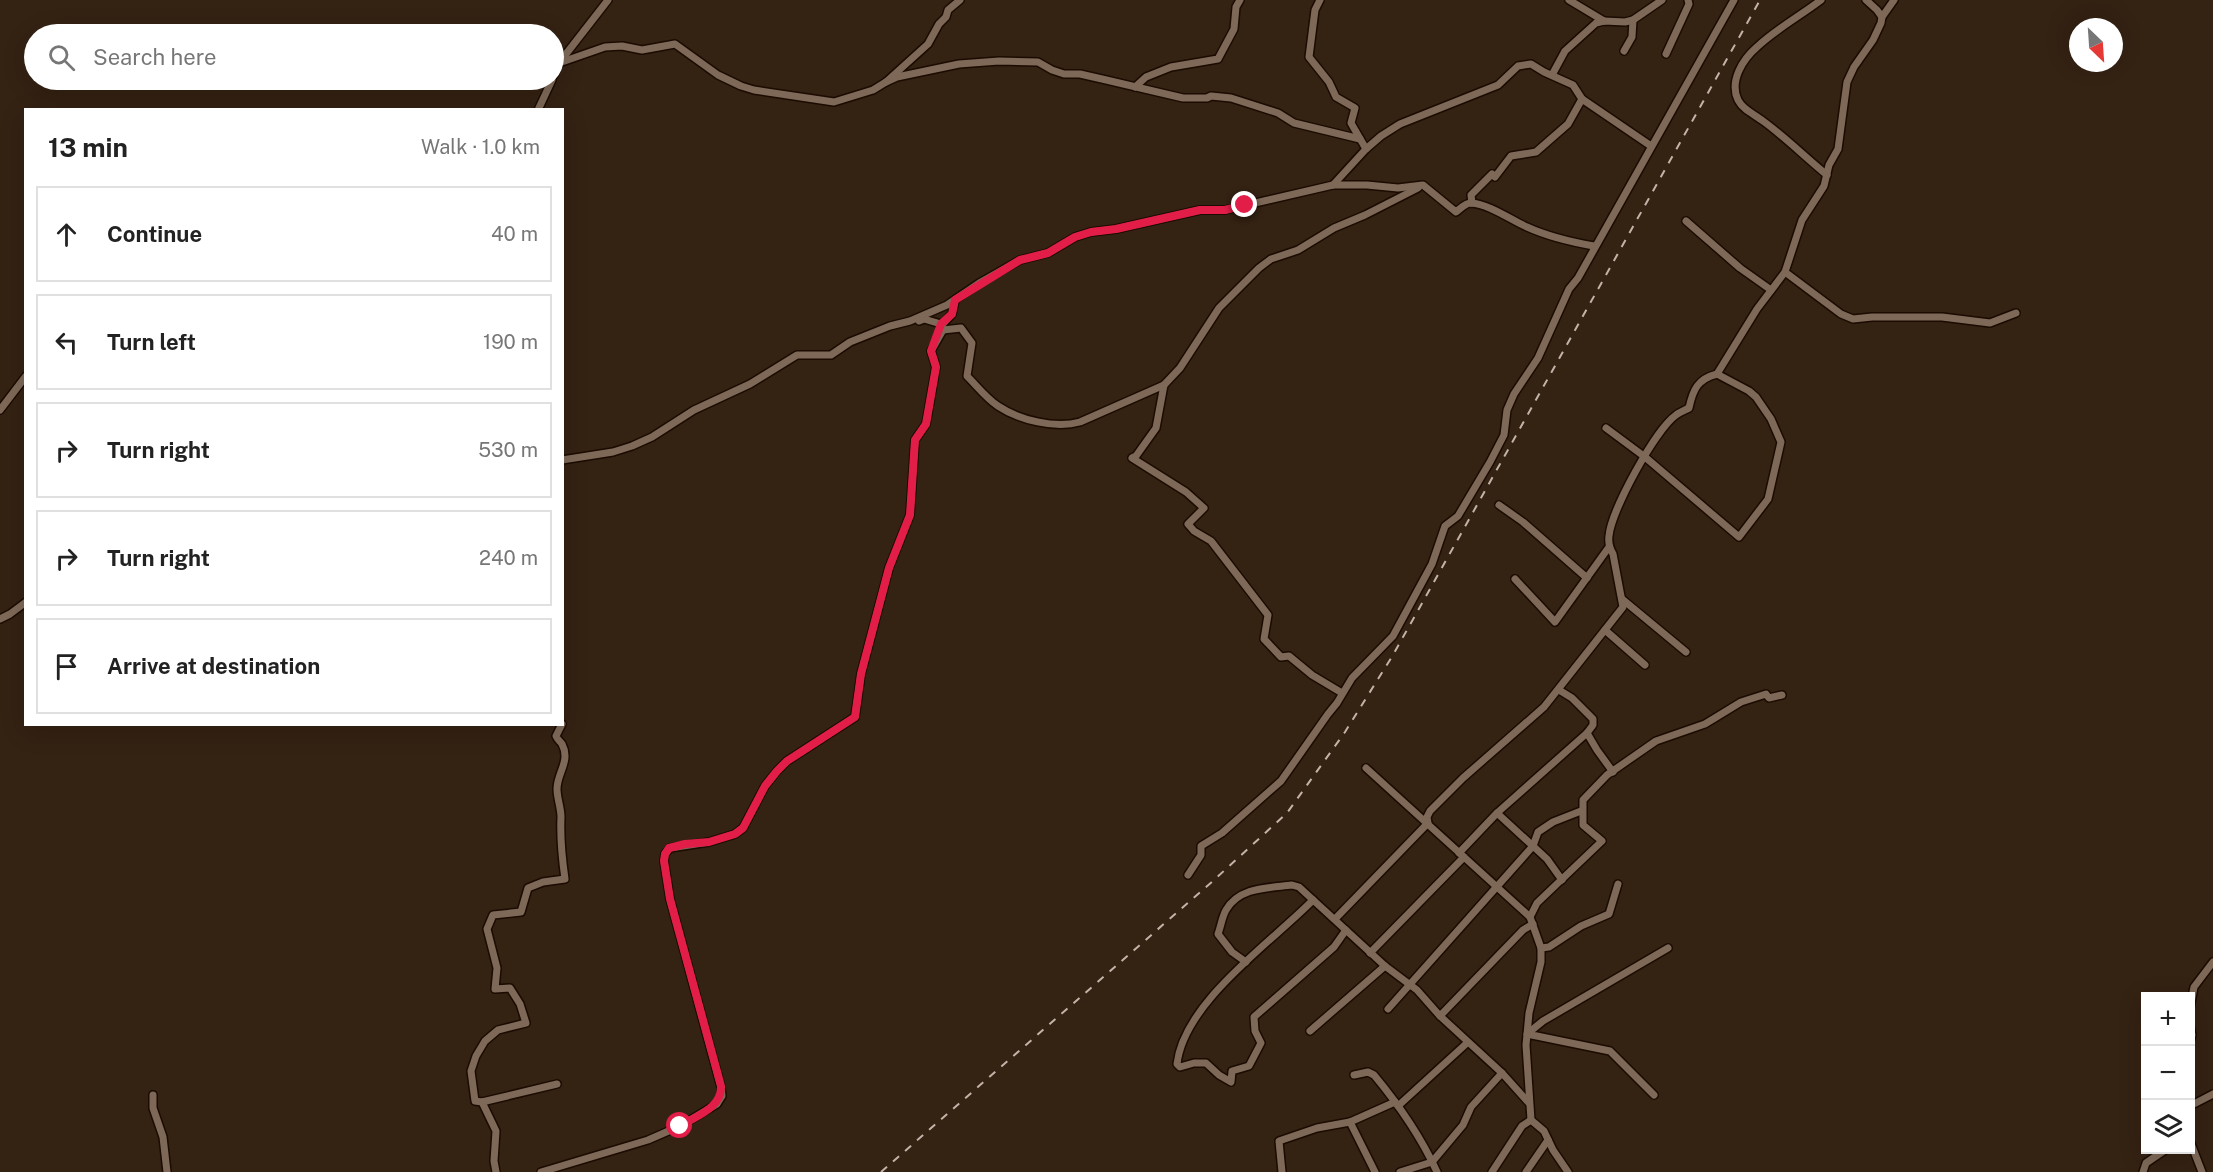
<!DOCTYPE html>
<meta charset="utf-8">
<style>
:root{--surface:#fff;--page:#f2f2f2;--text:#222;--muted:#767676;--line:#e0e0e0}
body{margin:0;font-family:"Public Sans",sans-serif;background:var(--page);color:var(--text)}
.controls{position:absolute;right:18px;bottom:18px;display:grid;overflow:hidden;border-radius:0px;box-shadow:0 6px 24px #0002}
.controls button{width:54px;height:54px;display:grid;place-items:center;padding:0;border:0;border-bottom:2px solid var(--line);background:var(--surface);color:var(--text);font:30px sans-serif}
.compass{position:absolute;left:2069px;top:18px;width:54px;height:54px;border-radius:50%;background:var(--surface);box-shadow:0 6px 24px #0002;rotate:155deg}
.stop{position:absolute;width:18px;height:18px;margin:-14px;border:4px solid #e11d48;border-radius:50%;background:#fff}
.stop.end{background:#e11d48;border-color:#fff;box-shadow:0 2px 6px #0008}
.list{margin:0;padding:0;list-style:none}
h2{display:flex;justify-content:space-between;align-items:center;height:78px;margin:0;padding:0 24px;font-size:26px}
h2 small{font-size:20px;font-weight:400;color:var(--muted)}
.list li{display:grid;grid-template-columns:39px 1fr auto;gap:18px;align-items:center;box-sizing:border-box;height:96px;margin:0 12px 12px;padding:0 12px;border:2px solid var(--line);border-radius:0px}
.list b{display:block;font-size:22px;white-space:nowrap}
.list em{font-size:20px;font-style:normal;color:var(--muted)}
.icon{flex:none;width:33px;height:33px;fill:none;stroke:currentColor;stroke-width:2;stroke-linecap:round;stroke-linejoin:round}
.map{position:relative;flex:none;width:2213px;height:1172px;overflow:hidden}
.search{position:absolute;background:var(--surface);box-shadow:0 6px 24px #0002;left:24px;top:24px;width:540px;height:66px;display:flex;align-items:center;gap:15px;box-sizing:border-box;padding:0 21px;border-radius:33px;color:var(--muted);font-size:22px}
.panel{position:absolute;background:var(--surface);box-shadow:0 6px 24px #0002;left:24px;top:108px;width:540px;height:618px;border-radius:0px}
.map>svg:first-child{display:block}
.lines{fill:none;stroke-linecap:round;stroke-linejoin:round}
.minor-casing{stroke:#1b0b01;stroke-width:10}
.minor{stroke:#7e6958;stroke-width:7}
.rail{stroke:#c2b4a9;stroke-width:2;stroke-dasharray:8 8;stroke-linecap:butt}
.route{stroke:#e11d48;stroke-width:8}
</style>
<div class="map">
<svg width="2213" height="1172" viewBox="0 0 2213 1172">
<rect width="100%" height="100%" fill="#342213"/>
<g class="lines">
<g class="minor-casing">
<g id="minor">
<polyline points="1320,0 1315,10 1309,57 1329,82 1336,97 1355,108 1351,123 1366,149"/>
<polyline points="1569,0 1604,21"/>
<path d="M1821,0C1800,16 1776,29 1757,47C1743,59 1729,81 1738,100C1743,110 1754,114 1763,121C1785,137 1805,157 1827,175"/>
<polyline points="1882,17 1894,0"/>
<polyline points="1624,51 1632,37 1633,20"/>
<polyline points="1666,54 1689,4 1688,0"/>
<polyline points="559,63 605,47 622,46 642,50 675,44 718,75 741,86 754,90 834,102 873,90 886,82 928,44 939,24 946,17 948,10 960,0"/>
<polyline points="554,75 559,63 608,0"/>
<polyline points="1552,75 1565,51 1596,23 1604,21 1625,22 1633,20 1662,0"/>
<polyline points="886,82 897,77 959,64 999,61 1038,62 1052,70 1064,74 1080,74 1102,79 1183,98 1207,98 1211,96 1231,98 1278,113 1294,123 1360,139"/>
<polyline points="1135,87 1146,77 1171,67 1218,59 1234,29 1236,7 1240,0"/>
<polyline points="1582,99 1651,146"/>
<polyline points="538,110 552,80"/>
<polyline points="1333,185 1366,149 1381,136 1400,124 1498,85 1518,66 1531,64 1544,72 1573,85 1582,99 1568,124 1536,152 1511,156 1495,177 1492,174 1471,195 1472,203"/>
<polyline points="1686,221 1740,268 1771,290"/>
<polyline points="1785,272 1841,314 1853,319 1872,317 1942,317 1990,323 2016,313"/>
<path d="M919,321L924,319L941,324L943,330L961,328L972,343L967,376C977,386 986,398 998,406C1019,420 1055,429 1080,422L1164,385"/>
<polyline points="940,327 952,314 955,300"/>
<polyline points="0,410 26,376"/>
<polyline points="1606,428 1645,457 1739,537 1768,499 1781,442 1771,419 1756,397 1749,391 1717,374"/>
<path d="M562,460L613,452L632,446L652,437L694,410L750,384L797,355H831L850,342L890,326L910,321L947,305L981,282L1020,260L1048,253L1075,237L1091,232L1116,229L1200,210H1225L1333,185H1367L1398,188L1423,185L1456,212C1460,209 1465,203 1471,203C1489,204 1511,220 1527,227C1549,237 1571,242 1594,246"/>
<polyline points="1499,505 1523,522 1587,578"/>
<polyline points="1515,579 1555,622 1609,547"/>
<polyline points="1622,599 1686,652"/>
<polyline points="0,619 10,614 26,602"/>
<polyline points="1605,630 1645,665"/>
<polyline points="1559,690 1572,698 1593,719 1593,725 1587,733 1597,750 1613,772"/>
<polyline points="1342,693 1312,675 1289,656 1281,657 1264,639 1268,615 1211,541 1194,531 1188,524 1204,508 1186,492 1132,458 1136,456 1156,428 1164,385 1180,368 1219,308 1259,268 1271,259 1298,250 1334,228 1365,215 1418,188"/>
<polyline points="1366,768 1530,917 1541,948 1541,962 1529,1013 1526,1045 1531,1120 1544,1131 1553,1150 1568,1172"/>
<polyline points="1497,813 1547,859 1562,880"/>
<polyline points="1459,853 1497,813 1587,733"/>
<polyline points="1188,875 1201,855 1201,846 1222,833 1281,781 1328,714 1337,703 1352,678 1393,636 1432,564 1445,526 1458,516 1490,462 1504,435 1507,410 1514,394 1538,358 1569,289 1578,278 1734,0"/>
<path d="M1313,900C1272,942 1184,1002 1177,1064L1180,1067L1194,1063H1206L1219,1075L1231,1082L1232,1071L1249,1066L1261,1043L1255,1031L1254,1017L1334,947L1346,930"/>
<polyline points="1530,917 1537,903 1602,841 1583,825 1583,800 1607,775 1656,741 1705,724 1741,702 1766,694 1769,698 1782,695"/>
<path d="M1335,919L1428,823L1427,817L1430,811L1463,778L1544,707L1623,607L1613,554C1610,549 1608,543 1609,536C1611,511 1655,430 1676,415C1680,412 1685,410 1689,408C1693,389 1698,379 1717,374L1757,309L1785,272L1802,220L1824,186L1829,165L1838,149L1847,82L1854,67L1873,40L1881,23L1882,17L1877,10L1866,0"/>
<polyline points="1541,948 1549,947 1581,926 1609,914 1618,884"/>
<polyline points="1370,953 1464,857"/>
<path d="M1246,962L1232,952L1218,934C1221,926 1222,917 1226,910C1239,887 1268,888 1292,885L1299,887L1385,966L1417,990L1440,1016L1502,1073L1529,1103"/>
<polyline points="2190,1008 2194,987 2213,962"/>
<polyline points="1388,1009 1533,846 1538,832 1553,822 1581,811"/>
<polyline points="1440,1016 1523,930 1533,924"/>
<polyline points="2190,1026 2192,1035 2190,1042"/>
<polyline points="1310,1031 1385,966"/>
<path d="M1354,1075L1368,1072L1374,1075C1399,1105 1421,1137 1437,1172"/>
<polyline points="153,1095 153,1108 163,1137 167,1172"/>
<polyline points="1654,1095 1610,1051 1527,1034 1543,1021 1668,948"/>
<polyline points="482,1102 557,1084"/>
<polyline points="1398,1106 1467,1043"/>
<polyline points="2190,1106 2213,1094"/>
<polyline points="2190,1141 2202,1172"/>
<path d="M496,1172L494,1161L496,1131L482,1102L475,1101L471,1071L476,1056L485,1041L498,1030L526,1023L520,1004L510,988L495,989L497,968L487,929L493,915L521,912L528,888L543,882L565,879C562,858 560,838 561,817C561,808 557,798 557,789C557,773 571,761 562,744C560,741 557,739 556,736L562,724"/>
<polyline points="541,1172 648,1140 680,1126 717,1104 722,1096 721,1087 670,899 664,861 665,854 670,848 709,842 735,834 743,828 765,786 777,771 787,761 855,717 861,674 889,568 910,515 915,440 926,424 936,367 931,351 943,330"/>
<polyline points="1282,1172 1279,1141 1317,1128 1350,1122"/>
<polyline points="1375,1172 1350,1122 1395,1102"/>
<polyline points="1400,1172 1432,1162 1463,1125 1471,1107 1502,1073"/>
<polyline points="1492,1172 1522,1126 1531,1120"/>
<polyline points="1526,1172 1548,1140"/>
<polyline points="2143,1172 2146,1163 2165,1150"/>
</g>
</g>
<use href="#minor" class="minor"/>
<polyline class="rail" points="881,1172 1214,880 1287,813 1345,732 1393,655 1760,0"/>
</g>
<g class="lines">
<path class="route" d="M680,1126C696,1116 722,1108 721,1086L670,899L664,861L665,854L669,848L685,844L709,842L735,834L743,828L765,786L777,771L787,761L855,717L861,674L889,568L910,515L915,440L926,424L936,367L931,351L941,324L952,314L955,300L1020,260L1048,253L1075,237L1091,232L1116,229L1200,210H1225L1245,205"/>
</g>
</svg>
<div class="controls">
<button>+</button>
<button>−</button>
<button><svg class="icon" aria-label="layers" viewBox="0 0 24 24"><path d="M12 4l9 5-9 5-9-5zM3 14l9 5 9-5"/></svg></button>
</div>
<svg class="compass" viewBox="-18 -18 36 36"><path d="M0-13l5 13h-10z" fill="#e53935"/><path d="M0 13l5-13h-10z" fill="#767676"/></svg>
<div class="stop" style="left:680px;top:1126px"></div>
<div class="stop end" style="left:1245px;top:205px"></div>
<div class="search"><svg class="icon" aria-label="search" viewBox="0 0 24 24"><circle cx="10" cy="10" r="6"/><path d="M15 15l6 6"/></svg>Search here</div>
<section class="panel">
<h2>13 min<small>Walk · 1.0 km</small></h2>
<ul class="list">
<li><svg class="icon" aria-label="ahead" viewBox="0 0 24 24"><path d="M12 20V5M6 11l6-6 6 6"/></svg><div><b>Continue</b></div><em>40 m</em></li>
<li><svg class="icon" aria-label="left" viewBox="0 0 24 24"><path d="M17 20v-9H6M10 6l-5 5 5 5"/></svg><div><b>Turn left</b></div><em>190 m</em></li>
<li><svg class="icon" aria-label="right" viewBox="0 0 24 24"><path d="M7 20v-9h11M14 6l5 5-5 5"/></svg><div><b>Turn right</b></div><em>530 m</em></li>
<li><svg class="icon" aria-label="right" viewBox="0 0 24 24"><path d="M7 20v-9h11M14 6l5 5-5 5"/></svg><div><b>Turn right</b></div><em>240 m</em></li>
<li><svg class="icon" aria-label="arrive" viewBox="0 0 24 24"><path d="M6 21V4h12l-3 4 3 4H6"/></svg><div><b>Arrive at destination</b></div></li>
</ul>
</section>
</div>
